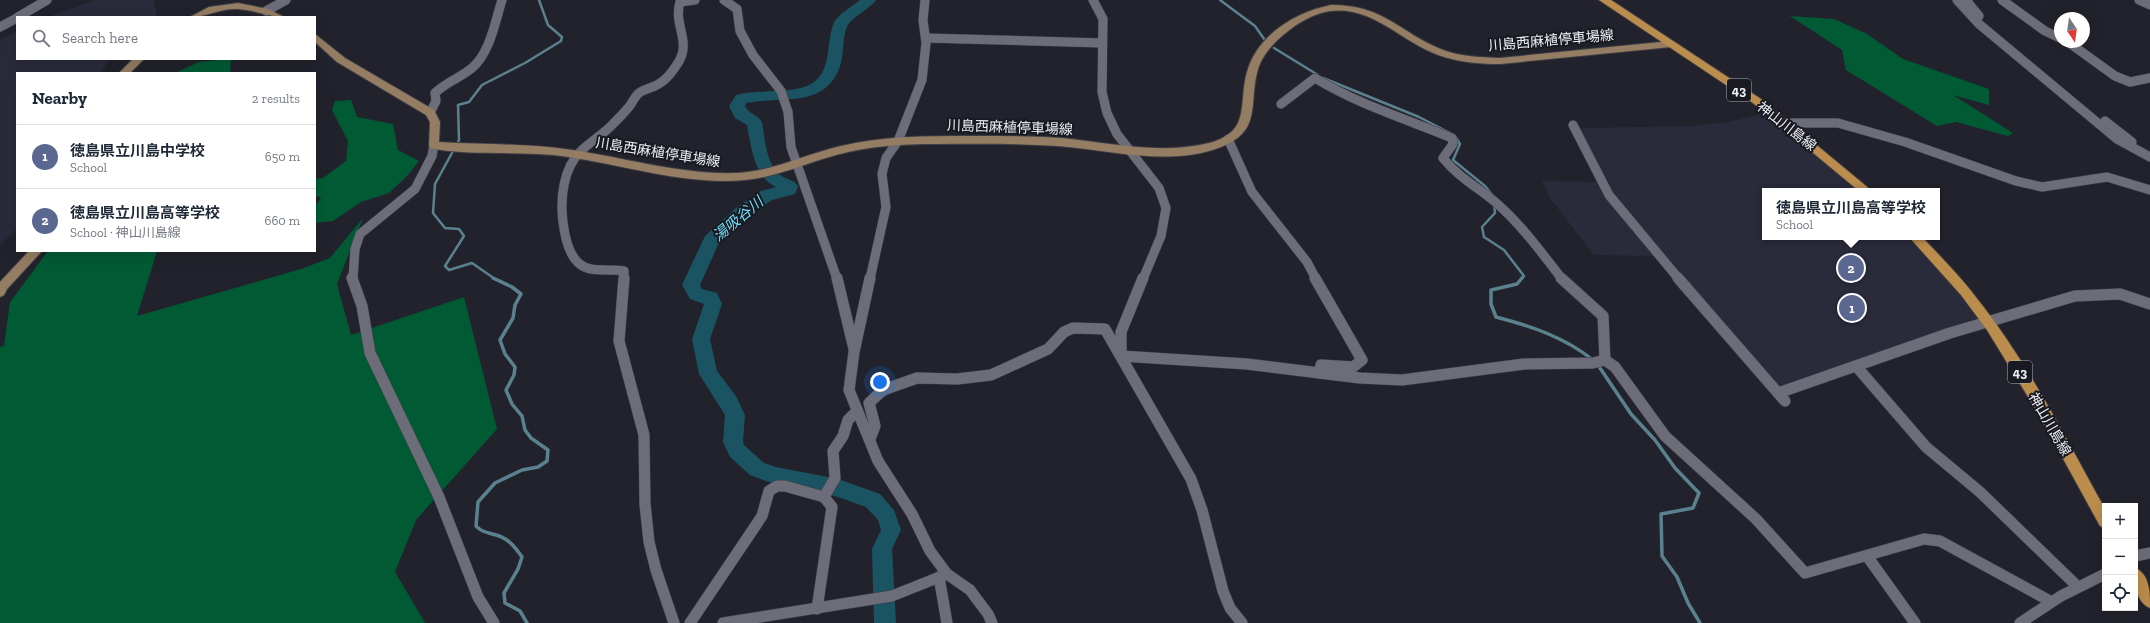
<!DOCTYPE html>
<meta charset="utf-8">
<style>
:root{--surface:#fff;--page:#f2f2f3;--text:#1f2937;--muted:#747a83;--line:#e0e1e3;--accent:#5a6790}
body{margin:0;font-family:"Zilla Slab","Noto Sans JP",serif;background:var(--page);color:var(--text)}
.controls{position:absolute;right:12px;bottom:12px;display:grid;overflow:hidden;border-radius:0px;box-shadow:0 4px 16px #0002}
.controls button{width:36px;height:36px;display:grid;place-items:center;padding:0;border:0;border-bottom:1px solid var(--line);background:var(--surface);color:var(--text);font:20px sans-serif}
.compass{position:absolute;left:2054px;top:12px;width:36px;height:36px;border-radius:50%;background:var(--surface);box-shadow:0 4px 16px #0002;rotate:167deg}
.you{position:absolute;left:880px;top:382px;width:14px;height:14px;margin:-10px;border:3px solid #fff;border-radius:50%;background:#1a73e8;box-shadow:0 0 0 6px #1a73e833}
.badge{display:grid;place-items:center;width:26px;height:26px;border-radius:50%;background:var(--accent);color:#fff;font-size:13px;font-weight:700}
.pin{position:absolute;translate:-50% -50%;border:2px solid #fff;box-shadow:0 1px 4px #0006}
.popup{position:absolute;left:1762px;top:188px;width:178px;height:52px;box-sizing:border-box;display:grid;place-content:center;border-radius:0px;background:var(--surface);filter:drop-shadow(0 1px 3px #0005);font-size:13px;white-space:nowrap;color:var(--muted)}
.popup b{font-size:15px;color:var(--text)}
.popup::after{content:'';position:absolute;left:50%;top:100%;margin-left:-8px;border:8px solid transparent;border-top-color:var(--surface)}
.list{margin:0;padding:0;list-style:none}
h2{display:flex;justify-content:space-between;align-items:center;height:52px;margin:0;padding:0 16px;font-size:17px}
h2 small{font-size:13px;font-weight:400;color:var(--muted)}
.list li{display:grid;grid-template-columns:26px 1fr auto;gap:12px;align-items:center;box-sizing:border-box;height:64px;padding:0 16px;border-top:1px solid var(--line)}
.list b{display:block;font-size:15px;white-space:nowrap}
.list p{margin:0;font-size:13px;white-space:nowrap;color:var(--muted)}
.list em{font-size:13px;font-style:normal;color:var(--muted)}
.icon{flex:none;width:22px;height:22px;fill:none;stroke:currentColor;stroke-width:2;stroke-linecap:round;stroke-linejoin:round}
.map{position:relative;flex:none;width:2150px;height:623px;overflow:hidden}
.search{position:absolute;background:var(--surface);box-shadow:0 4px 16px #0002;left:16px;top:16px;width:300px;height:44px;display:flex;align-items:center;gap:10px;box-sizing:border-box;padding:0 14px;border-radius:0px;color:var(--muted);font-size:15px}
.panel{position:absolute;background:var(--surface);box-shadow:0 4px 16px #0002;left:16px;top:72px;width:300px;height:180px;border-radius:0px}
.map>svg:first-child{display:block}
.built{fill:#2a2b3a}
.green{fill:#005b35}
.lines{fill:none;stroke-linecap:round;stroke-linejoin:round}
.stream-far1{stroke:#5a828e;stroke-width:2.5}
.stream{stroke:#5a828e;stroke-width:3.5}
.river{fill:#1a5362;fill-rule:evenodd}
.street-far1-casing{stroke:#3e3e46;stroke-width:10}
.street-casing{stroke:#3e3e46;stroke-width:12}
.secondary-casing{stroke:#3e3e46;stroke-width:2}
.primary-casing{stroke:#3e3e46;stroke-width:2}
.street-far1{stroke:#6c6d78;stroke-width:9}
.street{stroke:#6c6d78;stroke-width:11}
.secondary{fill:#947d62;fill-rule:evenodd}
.primary{fill:#bb8d4c;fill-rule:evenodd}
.labels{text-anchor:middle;stroke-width:4;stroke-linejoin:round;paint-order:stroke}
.shield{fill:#191922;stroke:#aeaeb6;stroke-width:1}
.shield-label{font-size:13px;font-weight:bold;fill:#eeeef5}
.street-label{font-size:14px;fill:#eeeef5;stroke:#191922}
.water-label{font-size:15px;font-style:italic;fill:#6dd9f7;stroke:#191922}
</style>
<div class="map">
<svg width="2150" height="623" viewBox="0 0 2150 623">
<rect width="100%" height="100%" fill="#22222c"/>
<g class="built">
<polygon points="95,0 154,0 157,17 48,17"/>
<polygon points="17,31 17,59 109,59 101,73 17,73 17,229 0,245 0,40"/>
<polygon points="1765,113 1859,191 1765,191 1765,237 1907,237 1956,289 1978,318 1784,386 1776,385 1612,193 1580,128 1691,126 1729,122"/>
<polygon points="1542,181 1597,182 1613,207 1653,256 1594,255 1550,198"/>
</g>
<g class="green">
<polygon points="1790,16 1834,19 1867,34 1903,59 1989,89 1989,105 1953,95 2013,133 2008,136 1956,122 1937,126 1846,70 1842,50"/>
<polygon points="231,59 230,73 175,73 199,62"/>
<polygon points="351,100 357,117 393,124 398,150 419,161 407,176 389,193 361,202 333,221 315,223 315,206 321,198 315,195 315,179 323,178 346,161 348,141 332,110 335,101"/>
<polygon points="363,218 337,284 351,335 464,297 497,429 416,520 395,572 425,623 0,623 0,347 4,346 10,302 48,251 157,251 137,316 301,269 330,258"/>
</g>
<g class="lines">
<g class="stream-far1">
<polyline points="1220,0 1255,26 1267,43"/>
<polyline points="1274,48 1318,75"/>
<polyline points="1323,78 1419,117 1450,133"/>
<polyline points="1455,136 1460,144 1453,160 1485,186 1493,196"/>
<polyline points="1494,203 1495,213 1482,227 1484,237 1504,250 1524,276 1521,279"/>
<polyline points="495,279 472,263 449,270 445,266 464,236 459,229 445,228 433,213 435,184 459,140 458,105 469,102 482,85 525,63 561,41 562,37 548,25 539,0"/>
</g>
<g class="stream">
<path d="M493,278L512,287L521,294L515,305L513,318L500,340L505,354L515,367L514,375L506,390L512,404L522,416L525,430L531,438L548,450L547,461L538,467L522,470L495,483L478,502L476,526C483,533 487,532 496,535C508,538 515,547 522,557L518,569L504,593L505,603L520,611L527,623"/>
<path d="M1522,278L1517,284L1491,290V304L1496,317C1531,326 1564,337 1593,360"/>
<polyline points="1598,365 1631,414 1655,440 1675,468 1699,493 1693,508 1661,514 1662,556 1677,577 1688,603 1700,623"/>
</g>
<path class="river" d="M860,0H876C870,9 850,18 847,27C842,38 844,52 841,63C828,107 788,97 753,102L746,103L745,106C749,114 758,115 762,122C765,138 766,164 780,175C786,180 794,179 798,186L795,194L772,200L748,216L718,245L700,285L702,289L717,293L722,304L710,339L717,371L736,396L745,415L743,442L744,445L764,463L776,467L838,479L880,494L894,510L901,530L892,549L896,623H874L872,549L881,530L878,520L866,507L838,497L769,482L750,475L730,457L723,442L725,415L699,374L692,339L704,304L690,299L682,285L705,236L736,208L761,191L776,187C754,177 751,146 747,125L735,118L729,106L736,95C757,89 791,94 809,85C832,74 826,45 833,25C836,15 853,6 860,0Z"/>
<g class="street-far1-casing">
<g id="street-far1">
<polyline points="724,0 737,9 740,31 753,55 781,91 788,112 791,147 837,279"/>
<polyline points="1093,0 1103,19 1102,92 1107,113 1117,134 1159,188 1166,208 1161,236 1143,279"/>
<polyline points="1957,0 1979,24 2117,139 2150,157"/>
<polyline points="1966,0 1979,16"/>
<polyline points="2002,0 2045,31 2060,38"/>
<polyline points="2139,0 2150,5"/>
<polyline points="266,11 286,0"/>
<polyline points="18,17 47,0"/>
<polyline points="0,27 17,18"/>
<polyline points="926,38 1102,43"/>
<polyline points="2068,42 2115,76 2130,82 2150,78"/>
<path d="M1281,104L1315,78C1357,104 1406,119 1452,138L1453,144L1443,158C1457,176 1477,187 1494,201C1521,224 1541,252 1562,279"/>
<path d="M430,113L436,101L435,93C446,82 460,78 472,68C490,53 495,22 502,0"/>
<polyline points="2105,121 2132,142"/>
<polyline points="1785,123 1838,123 1905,142 2016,181 2042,187 2107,177 2150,190"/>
<polyline points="1573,125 1609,195 1679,279"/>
<polyline points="1228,139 1252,192 1307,262 1316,279"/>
<polyline points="353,279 355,249 360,234 415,189 432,156 434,145"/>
<path d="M624,279V271C613,269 602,271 591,269C571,266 565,239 563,222C560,199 563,168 581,151C590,142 602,135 611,126C617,120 623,114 628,108C632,104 634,97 639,93C643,90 650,88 655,86C666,81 672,72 678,63C692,41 673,26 680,2L695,0"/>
<polyline points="870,279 886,207 882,174 886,158 898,141 922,80 926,43 923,20 925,0"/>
</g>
</g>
<g class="street-casing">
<g id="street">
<polyline points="352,278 362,306 370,353 439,497 478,597 494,623"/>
<polyline points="624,278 619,341 644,435 645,504 649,542 656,570 674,623"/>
<polyline points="837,278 854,349"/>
<polyline points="870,278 854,352 849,390 878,461 912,514 930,551 947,574 970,590 988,614 992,623"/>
<polyline points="1315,278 1362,360 1353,367 1321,365 1319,373"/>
<polyline points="1561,278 1603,316 1605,360"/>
<polyline points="1678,278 1778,393"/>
<polyline points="1121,356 1121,332 1143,278"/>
<polyline points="1121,356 1247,364 1360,378 1402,380 1524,364 1593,363 1605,360 1615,367 1665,436 1756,519 1805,573 1924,539 1940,541 2050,601"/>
<polyline points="1856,366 1926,447 1980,492 2077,586"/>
<polyline points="1785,401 1778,393 1950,333 2075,296 2120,294 2150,304"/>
<polyline points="870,439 875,426 869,403 883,390 917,378 957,379 991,375 1048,349 1064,332 1073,328 1105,329 1191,479 1202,510 1223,591 1230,608 1242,623"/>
<polyline points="1867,556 1915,623"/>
<polyline points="2135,556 2150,553"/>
<polyline points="939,577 947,623"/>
<polyline points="817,609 832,507 824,497 835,478 833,451 843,436 848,420 857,411"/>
<polyline points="690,623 762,516 769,491 777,486 785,486 824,497"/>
<polyline points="723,623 892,596 947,574"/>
<polyline points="2020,623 2061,596 2105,574"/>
</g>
</g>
<g class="secondary-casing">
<g id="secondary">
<path d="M238,3L268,9L284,17C267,17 253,9 235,9C219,9 206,17 190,17L209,7Z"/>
<path d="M1331,5C1385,5 1398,32 1443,50C1461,57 1481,57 1500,58L1671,41L1676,44L1671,47L1500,64C1477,64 1453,62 1431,52C1397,37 1370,6 1330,11C1316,13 1303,20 1292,28C1277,39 1261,54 1257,73C1249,104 1262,131 1221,147C1170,167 1111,150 1058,146C1017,143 976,144 935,144C902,144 868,146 836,155C806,163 777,177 745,180C681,186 617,162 553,155C514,151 467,156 430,148L429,145L430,122L426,115L337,62L315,42V34L345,58L434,110L440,122L439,142C484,145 528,143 572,150C627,158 681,175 737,173C774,171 806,154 841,146C883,136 926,136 969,136C1000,136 1031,136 1062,138C1110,143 1160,155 1209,143C1252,132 1238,103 1247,72C1257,35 1296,12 1331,5Z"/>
<polygon points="133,59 144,59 130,73 119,73"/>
<polygon points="29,251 42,251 7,289 4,295 0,297 0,282"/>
</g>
</g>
<g class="primary-casing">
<g id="primary">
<polygon points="1599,0 1611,0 1761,99 1872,191 1859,191 1753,103"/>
<path d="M1909,237H1922C1940,256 1959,275 1975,296C2027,361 2065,437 2105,509V528L2100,526L2038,413L1987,330L1961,295Z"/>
<path d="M2135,568C2150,574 2150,594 2150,608C2135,602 2135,582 2135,568Z"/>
</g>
</g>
<use href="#street-far1" class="street-far1"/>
<use href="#street" class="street"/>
<use href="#secondary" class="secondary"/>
<use href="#primary" class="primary"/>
</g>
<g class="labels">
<g class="shield">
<rect x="1727" y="79" width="24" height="22" rx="3"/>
<rect x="2008" y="361" width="24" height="22" rx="3"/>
</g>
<g class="shield-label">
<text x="1739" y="95">43</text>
<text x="2020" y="377">43</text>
</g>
<g class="street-label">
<text transform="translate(1551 40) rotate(-5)" y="5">川島西麻植停車場線</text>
<text transform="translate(1787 126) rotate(38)" y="5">神山川島線</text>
<text transform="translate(1010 127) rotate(2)" y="5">川島西麻植停車場線</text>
<text transform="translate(658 152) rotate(9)" y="5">川島西麻植停車場線</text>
<text transform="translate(2050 424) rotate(60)" y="5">神山川島線</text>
</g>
<g class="water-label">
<text transform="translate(738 219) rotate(-40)" y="5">湯吸谷川</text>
</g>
</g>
</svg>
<div class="controls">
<button>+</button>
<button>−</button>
<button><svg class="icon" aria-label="locate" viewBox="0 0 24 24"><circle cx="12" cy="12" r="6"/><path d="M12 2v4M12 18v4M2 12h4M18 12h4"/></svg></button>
</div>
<svg class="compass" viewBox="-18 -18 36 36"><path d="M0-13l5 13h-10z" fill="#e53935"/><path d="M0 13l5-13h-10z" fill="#747a83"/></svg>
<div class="you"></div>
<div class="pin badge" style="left:1852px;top:308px">1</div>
<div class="pin badge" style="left:1851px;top:268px">2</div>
<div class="popup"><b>徳島県立川島高等学校</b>School</div>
<div class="search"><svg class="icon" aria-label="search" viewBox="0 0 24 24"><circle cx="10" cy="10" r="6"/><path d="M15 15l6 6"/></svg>Search here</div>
<section class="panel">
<h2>Nearby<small>2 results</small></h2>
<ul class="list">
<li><span class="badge">1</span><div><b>徳島県立川島中学校</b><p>School</p></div><em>650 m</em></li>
<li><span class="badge">2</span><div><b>徳島県立川島高等学校</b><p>School · 神山川島線</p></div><em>660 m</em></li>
</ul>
</section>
</div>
